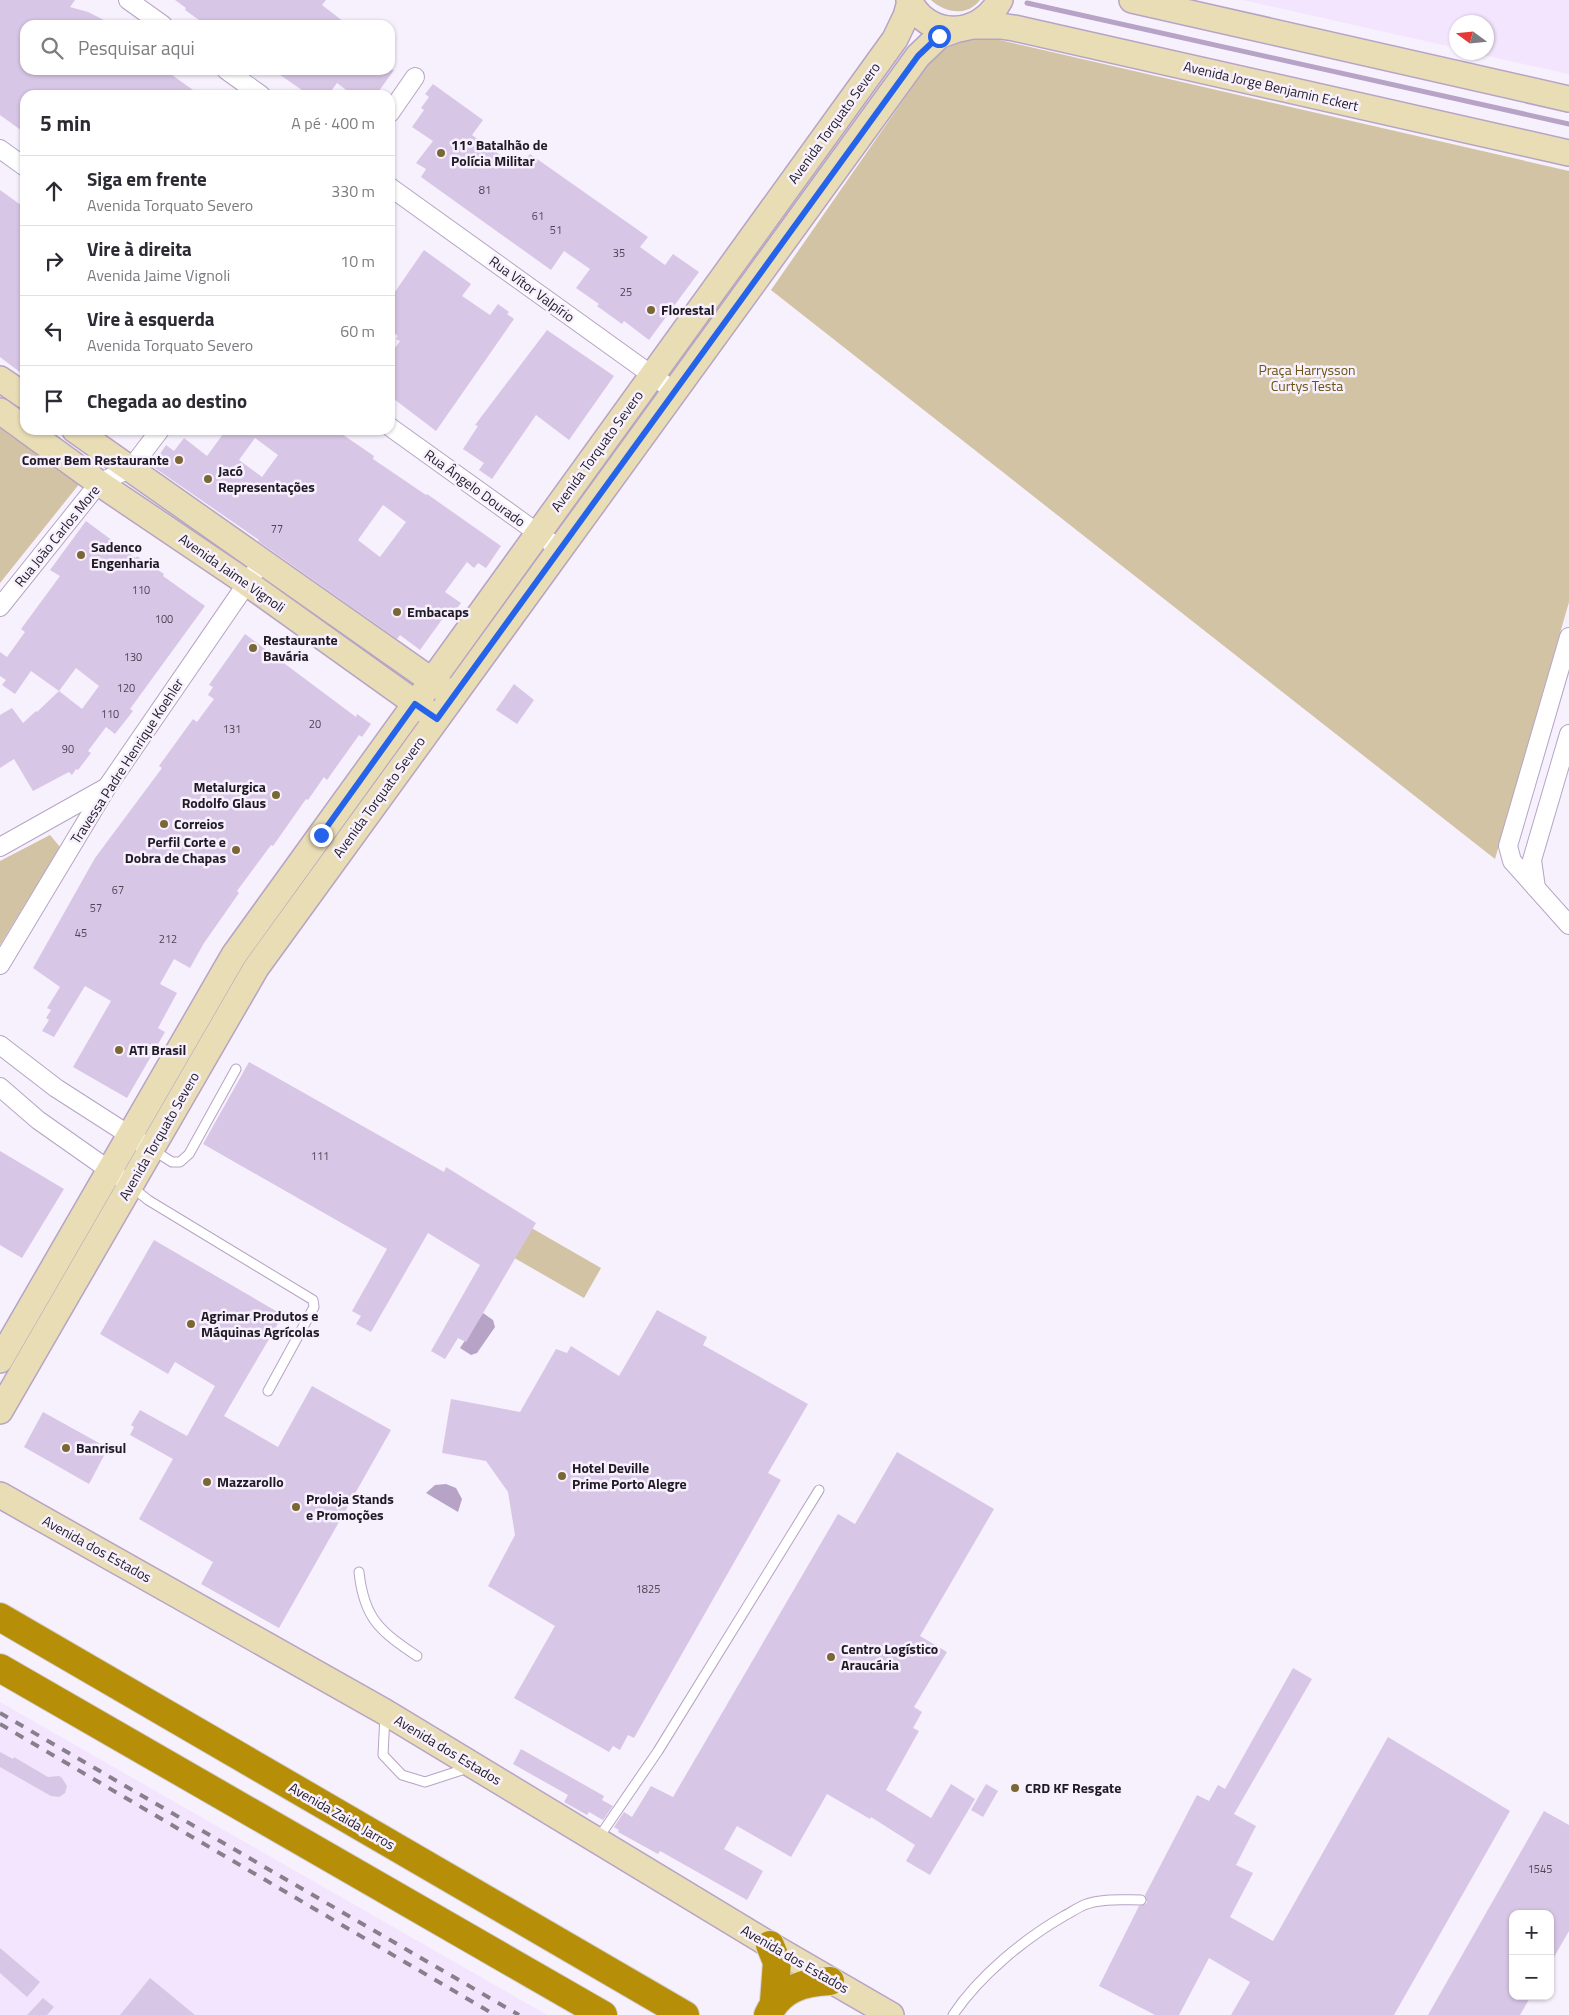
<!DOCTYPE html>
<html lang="pt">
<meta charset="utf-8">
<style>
:root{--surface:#fff;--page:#f2f2f3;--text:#2b2b33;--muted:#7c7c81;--line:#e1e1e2}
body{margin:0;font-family:"Titillium Web",sans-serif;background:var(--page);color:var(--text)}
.controls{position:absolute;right:15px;bottom:15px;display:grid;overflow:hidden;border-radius:10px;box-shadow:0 1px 4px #0004}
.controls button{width:45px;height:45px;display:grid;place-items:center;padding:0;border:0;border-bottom:1px solid var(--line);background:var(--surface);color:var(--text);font:25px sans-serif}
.compass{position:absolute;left:1449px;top:15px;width:45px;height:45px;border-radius:50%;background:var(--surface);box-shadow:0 1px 4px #0004;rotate:285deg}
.stop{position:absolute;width:15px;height:15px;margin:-11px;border:4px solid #2563eb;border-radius:50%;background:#fff}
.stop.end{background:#2563eb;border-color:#fff;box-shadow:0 1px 5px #0008}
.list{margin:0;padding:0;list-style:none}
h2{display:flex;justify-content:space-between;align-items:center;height:65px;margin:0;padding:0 20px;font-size:21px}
h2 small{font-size:16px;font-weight:400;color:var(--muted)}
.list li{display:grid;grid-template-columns:32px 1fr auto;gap:15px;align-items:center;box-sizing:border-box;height:70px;padding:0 20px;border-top:1px solid var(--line)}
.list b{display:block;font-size:19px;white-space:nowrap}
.list p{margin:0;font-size:16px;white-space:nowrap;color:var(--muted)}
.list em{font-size:16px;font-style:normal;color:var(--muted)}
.icon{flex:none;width:28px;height:28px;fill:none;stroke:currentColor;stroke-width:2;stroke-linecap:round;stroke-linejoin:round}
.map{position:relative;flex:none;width:1569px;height:2015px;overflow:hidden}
.search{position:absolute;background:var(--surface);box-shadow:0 1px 4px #0004;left:20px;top:20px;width:375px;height:55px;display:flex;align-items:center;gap:12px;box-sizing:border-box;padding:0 18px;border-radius:15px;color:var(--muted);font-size:19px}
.panel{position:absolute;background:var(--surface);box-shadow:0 1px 4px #0004;left:20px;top:90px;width:375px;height:345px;border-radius:15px}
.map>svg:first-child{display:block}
.built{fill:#f3e5fd}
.green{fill:#d1c3a3}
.water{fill:#b7a3c6}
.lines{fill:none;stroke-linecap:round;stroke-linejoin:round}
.stream{stroke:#b7a3c6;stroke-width:5}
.building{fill:#d8c6e6;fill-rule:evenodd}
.lane-casing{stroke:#b6a4c4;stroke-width:11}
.street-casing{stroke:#b6a4c4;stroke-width:20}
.secondary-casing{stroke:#b6a4c4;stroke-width:28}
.highway-casing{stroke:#d3d1d4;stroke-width:30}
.lane{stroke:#fff;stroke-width:9}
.street{stroke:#fff;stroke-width:18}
.secondary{stroke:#e9ddb5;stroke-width:25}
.highway{stroke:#b78e07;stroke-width:28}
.rail{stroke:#87808c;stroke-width:4;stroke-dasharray:9 9;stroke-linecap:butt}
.route{stroke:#2563eb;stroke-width:6}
.poi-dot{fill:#7b6735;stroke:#f7f0fd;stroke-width:2}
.labels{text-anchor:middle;stroke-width:5;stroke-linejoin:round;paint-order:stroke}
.number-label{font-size:11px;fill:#4f4556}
.street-label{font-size:14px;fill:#211a26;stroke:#f7f0fd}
.poi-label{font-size:14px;font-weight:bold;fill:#211a26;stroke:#f7f0fd;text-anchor:start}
.park-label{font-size:14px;fill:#6b5415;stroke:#f7f0fd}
</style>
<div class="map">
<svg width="1569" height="2015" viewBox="0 0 1569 2015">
<rect width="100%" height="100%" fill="#f7f0fd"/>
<g class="built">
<polygon points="1243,0 1569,0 1569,74 1474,53 1486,52 1486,22 1456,22 1456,48"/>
<polygon points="0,1702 547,2015 0,2015"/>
</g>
<g class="green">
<path d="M931,0H980C967,17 945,13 931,0Z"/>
<polygon points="991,38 1569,171 1569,602 1495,859 771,290 936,53 964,40"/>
<polygon points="0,426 80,483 0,583"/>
<polygon points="50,835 60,847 0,945 0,861"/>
<polygon points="528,1226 601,1268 584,1298 511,1256"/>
</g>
<g class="water">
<polygon points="483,1313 493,1320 495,1327 477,1353 471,1355 460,1348"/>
<polygon points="446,1484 456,1488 462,1499 458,1512 426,1493 435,1485"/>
</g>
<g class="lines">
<polyline class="stream" points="1027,3 1569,124"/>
</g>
<g class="building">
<polygon points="0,0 75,0 70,7 88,12 114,25 25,25 25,70 165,70 200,95 88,95 81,90 78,95 25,95 25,133 0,115"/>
<polygon points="175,0 326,0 322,5 348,25 206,25 185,10 186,8"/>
<polygon points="273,70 394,70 376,95 353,95 337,83 328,95 309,95"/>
<polygon points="433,84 483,120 472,135 496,152 519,168 530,154 648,237 640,247 665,265 673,254 699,272 649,340 624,321 622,324 597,306 599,304 576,288 590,269 564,251 551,270 421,177 426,169 416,163 433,141 412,127 424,110 421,108 429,97 425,94"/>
<polygon points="0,190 25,208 25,376 0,357"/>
<polygon points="424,250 471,284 462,296 490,315 498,304 509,312 507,314 514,319 436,431 390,396 390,355 400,341 396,339 398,336 390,330 390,299"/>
<polygon points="547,330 614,376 569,440 536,415 492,479 479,470 484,463 463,449 478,426 475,425"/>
<path d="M226,430H336L374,456L373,459L426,495L427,494L501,546L486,568L478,563L474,568L467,562L445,592L461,603L450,617L446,614L420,650L400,635L397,639L258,541L259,540L152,466L166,445L174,451L184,438L207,456ZM255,438L278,455L262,477L239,460ZM383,505L406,522L380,557L358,540Z"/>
<path d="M86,521L136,558L137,556L164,574L163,576L205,606L130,709L133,711L115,734L106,727L88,751L91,753L78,770L76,769L72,775L69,772L33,791L14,759L0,768V715L12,708L23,723L36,711L37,712L59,691L31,671L15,694L2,685L6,680L0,676V652L7,657L25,632L21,629L60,576L50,570ZM76,668L99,686L82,709L59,691Z"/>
<polygon points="245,634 356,717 357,714 371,724 362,737 359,735 327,780 324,777 308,800 306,799 273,846 271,845 237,891 239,893 204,943 190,968 174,959 160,984 177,993 158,1028 165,1032 127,1098 73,1067 111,1001 85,986 54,1037 42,1031 49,1020 46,1018 51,1010 47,1008 60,987 33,968 95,858 162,768 159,766 193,719 197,722 214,699 208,695 213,687 209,685"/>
<polygon points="514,684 534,700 517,724 496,710"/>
<polygon points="249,1062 444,1172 446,1167 536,1223 466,1342 458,1338 445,1359 431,1351 480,1265 428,1233 371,1332 356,1324 361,1316 352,1311 387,1249 203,1144"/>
<polygon points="0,1151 64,1189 22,1258 0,1245"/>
<polygon points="154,1240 283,1315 224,1416 278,1447 312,1386 391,1430 279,1628 201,1584 213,1562 139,1519 173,1459 130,1435 134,1427 131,1425 140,1410 187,1436 215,1386 175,1362 168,1374 100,1334"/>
<polygon points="657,1310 707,1337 703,1345 808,1404 768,1473 781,1480 634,1738 628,1735 620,1750 613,1746 609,1752 514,1698 555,1626 488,1586 515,1535 508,1492 486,1461 442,1453 451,1399 520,1412 556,1349 567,1353 571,1346 619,1376"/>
<polygon points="43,1412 108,1448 89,1484 24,1447"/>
<polygon points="897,1452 994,1509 920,1636 947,1652 914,1707 922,1712 913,1728 919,1731 886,1790 931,1818 951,1784 975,1799 930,1875 906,1861 915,1845 871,1817 870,1819 827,1794 791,1857 737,1826 724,1849 763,1871 747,1900 660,1851 658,1854 618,1832 619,1830 614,1827 624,1812 632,1817 651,1786 673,1797 838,1514 855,1524"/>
<polygon points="1293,1668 1312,1679 1234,1814 1256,1826 1236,1865 1253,1873 1230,1917 1273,1941 1388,1737 1510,1811 1394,2015 1231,2015 1250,1982 1209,1958 1179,2015 1155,2015 1099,1986 1139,1906 1147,1903 1145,1895 1197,1795 1209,1801 1218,1785 1225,1789"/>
<polygon points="521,1749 604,1796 602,1800 613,1806 603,1820 589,1812 587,1815 564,1802 568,1795 513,1764"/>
<polygon points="0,1752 13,1759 14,1757 48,1777 59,1776 62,1778 67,1786 65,1793 59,1797 51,1796 0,1767"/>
<polygon points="986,1784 998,1791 983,1817 971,1810"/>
<polygon points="1544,1811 1569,1825 1569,1931 1550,1964 1550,1914 1513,1914 1513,1996 1531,1996 1520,2015 1428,2015"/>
<polygon points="0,1948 40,1982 27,1997 0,1973"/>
<polygon points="150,1978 195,2015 120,2015"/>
<polygon points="43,1998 54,2007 47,2015 27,2015"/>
</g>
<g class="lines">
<g class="lane-casing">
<g id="lane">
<polyline points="153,1150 172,1162 180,1162 189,1154 236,1069"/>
<polyline points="132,1187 148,1200 313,1300 314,1307 268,1391"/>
<path d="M359,1572C364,1619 380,1631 417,1656"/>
<polyline points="385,1715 383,1755 402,1775 425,1782 468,1768"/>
<polyline points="597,1840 658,1751 819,1490"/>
<path d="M953,2015C979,1976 1024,1939 1064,1916C1070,1913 1077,1908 1084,1905C1101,1898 1123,1900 1141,1900"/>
</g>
</g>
<g class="street-casing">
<g id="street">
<polyline points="128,0 163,25"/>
<polyline points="226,70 261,95"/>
<polyline points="390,113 415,77"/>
<polyline points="0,149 25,167"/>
<polyline points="390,187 674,391"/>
<polyline points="390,427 560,549"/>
<polyline points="0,607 99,483 131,468 160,430"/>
<polyline points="1569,637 1508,846 1512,861 1569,925"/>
<polyline points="0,847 107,787"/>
<polyline points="1536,888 1532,860 1569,734"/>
<polyline points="0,965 107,787 254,573"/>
<polyline points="0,1045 56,1088 151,1149"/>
<polyline points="0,1087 38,1120 119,1177"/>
</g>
</g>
<g class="secondary-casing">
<g id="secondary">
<path d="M909,0C928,40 980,38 1000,0"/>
<polyline points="1132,0 1569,99"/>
<polyline points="972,26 1000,26 1014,28 1569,153"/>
<polyline points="0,379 25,396"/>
<polyline points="0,411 25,429"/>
<polyline points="26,430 99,483 247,583 429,713"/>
<polyline points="75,430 445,690"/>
<polyline points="0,1360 234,955 895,39 906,16 910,2"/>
<polyline points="0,1411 256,968 918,56 939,36 955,30"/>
<polyline points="0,1495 385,1712 770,1945 891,2015"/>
</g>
</g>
<g class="highway-casing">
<g id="highway">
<polyline points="0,1617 685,2015"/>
<polyline points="0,1668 603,2015"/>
<polyline points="770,1945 777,1962 774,2002"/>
<path d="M768,2015C780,1989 803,1982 830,1981"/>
</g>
</g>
<use href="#lane" class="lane"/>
<use href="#street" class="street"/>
<use href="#secondary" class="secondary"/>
<use href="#highway" class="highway"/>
<g class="rail">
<polyline points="0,1713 519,2015"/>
<polyline points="0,1724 495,2015"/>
</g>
</g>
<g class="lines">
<polyline class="route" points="321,835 415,704 437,719 918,56 939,36"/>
</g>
<g class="poi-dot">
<circle cx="441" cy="153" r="5"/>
<circle cx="651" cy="310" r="5"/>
<circle cx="179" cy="460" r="5"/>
<circle cx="208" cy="479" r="5"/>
<circle cx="81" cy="555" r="5"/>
<circle cx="397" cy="612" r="5"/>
<circle cx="253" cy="648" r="5"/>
<circle cx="276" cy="795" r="5"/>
<circle cx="164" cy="824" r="5"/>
<circle cx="236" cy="850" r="5"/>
<circle cx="119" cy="1050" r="5"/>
<circle cx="191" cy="1324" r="5"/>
<circle cx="66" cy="1448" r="5"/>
<circle cx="562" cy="1476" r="5"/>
<circle cx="207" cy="1482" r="5"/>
<circle cx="296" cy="1507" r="5"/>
<circle cx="831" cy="1657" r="5"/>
<circle cx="1015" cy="1788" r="5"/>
</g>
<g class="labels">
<g class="number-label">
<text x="485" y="194">81</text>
<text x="538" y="220">61</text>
<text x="556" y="234">51</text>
<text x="619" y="257">35</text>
<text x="626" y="296">25</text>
<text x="277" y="533">77</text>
<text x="141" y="594">110</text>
<text x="164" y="623">100</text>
<text x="133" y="661">130</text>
<text x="126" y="692">120</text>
<text x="110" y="718">110</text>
<text x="315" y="728">20</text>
<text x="232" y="733">131</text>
<text x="68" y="753">90</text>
<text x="118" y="894">67</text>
<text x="96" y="912">57</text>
<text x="81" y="937">45</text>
<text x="168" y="943">212</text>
<text x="320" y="1160">111</text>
<text x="648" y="1593">1825</text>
<text x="1540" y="1873">1545</text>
</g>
<g class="street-label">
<text transform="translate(1271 86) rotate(13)" y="5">Avenida Jorge Benjamin Eckert</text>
<text transform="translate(834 123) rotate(-54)" y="5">Avenida Torquato Severo</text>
<text transform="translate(532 289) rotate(36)" y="5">Rua Vítor Valpírio</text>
<text transform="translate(597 451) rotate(-54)" y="5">Avenida Torquato Severo</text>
<text transform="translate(475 488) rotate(36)" y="5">Rua Ângelo Dourado</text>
<text transform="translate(57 536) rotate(-51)" y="5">Rua João Carlos More</text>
<text transform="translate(232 573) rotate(35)" y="5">Avenida Jaime Vignoli</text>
<text transform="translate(127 761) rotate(-57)" y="5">Travessa Padre Henrique Koehler</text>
<text transform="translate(379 797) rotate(-54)" y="5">Avenida Torquato Severo</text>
<text transform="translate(159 1136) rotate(-60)" y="5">Avenida Torquato Severo</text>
<text transform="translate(97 1549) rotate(29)" y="5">Avenida dos Estados</text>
<text transform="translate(448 1750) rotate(31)" y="5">Avenida dos Estados</text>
<text transform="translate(342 1816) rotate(30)" y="5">Avenida Zaida Jarros</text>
<text transform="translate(795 1959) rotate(30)" y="5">Avenida dos Estados</text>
</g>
<g class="poi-label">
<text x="451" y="150">11º Batalhão de<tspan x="451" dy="16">Polícia Militar</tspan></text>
<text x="661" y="315">Florestal</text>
<text x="169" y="465" text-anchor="end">Comer Bem Restaurante</text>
<text x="218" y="476">Jacó<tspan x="218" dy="16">Representações</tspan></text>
<text x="91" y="552">Sadenco<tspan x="91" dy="16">Engenharia</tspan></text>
<text x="407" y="617">Embacaps</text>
<text x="263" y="645">Restaurante<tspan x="263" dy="16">Bavária</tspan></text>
<text x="266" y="792" text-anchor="end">Metalurgica<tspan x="266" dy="16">Rodolfo Glaus</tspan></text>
<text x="174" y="829">Correios</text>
<text x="226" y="847" text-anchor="end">Perfil Corte e<tspan x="226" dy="16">Dobra de Chapas</tspan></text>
<text x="129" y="1055">ATI Brasil</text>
<text x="201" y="1321">Agrimar Produtos e<tspan x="201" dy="16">Máquinas Agrícolas</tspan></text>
<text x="76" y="1453">Banrisul</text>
<text x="572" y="1473">Hotel Deville<tspan x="572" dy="16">Prime Porto Alegre</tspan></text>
<text x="217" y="1487">Mazzarollo</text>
<text x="306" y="1504">Proloja Stands<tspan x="306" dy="16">e Promoções</tspan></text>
<text x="841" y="1654">Centro Logístico<tspan x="841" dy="16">Araucária</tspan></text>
<text x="1025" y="1793">CRD KF Resgate</text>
</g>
<g class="park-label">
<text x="1307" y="375">Praça Harrysson<tspan x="1307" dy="16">Curtys Testa</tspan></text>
</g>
</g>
</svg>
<div class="controls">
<button>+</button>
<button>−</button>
</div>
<svg class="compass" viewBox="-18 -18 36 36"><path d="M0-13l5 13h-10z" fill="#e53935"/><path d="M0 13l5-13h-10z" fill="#7c7c81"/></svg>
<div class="stop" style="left:939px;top:36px"></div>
<div class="stop end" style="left:321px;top:835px"></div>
<div class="search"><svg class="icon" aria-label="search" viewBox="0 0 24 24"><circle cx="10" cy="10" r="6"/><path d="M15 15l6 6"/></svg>Pesquisar aqui</div>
<section class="panel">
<h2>5 min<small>A pé · 400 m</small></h2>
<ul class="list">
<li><svg class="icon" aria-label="ahead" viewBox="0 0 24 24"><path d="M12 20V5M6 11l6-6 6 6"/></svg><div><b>Siga em frente</b><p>Avenida Torquato Severo</p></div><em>330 m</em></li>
<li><svg class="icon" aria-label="right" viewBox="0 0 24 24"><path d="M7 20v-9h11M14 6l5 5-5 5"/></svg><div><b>Vire à direita</b><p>Avenida Jaime Vignoli</p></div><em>10 m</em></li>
<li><svg class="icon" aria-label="left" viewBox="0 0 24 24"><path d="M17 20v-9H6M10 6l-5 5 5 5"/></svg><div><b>Vire à esquerda</b><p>Avenida Torquato Severo</p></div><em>60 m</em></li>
<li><svg class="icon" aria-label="arrive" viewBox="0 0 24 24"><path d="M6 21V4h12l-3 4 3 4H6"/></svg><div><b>Chegada ao destino</b></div></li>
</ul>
</section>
</div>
